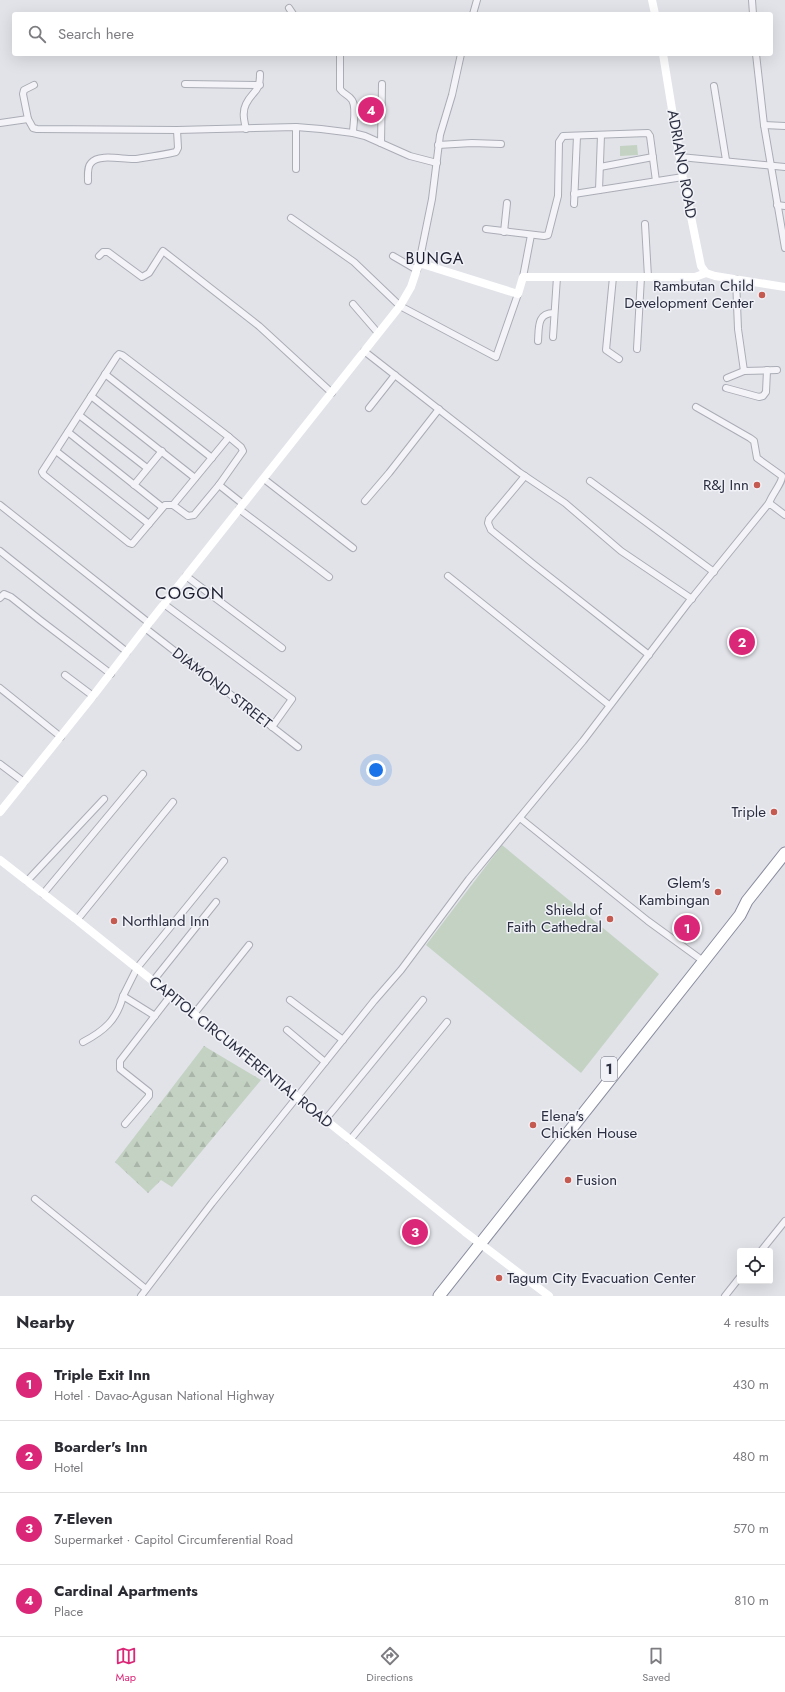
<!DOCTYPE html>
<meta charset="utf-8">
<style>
:root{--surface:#fff;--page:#f2f2f3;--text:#2b2b33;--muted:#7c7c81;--line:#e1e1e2;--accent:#db2777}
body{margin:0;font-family:Jost,sans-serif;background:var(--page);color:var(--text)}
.controls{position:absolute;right:12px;bottom:12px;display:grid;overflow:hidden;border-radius:4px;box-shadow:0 4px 16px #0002}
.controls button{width:36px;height:36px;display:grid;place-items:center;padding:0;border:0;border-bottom:1px solid var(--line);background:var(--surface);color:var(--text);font:20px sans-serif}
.you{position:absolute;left:376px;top:770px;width:14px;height:14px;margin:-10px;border:3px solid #fff;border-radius:50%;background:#1a73e8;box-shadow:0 0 0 6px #1a73e833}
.badge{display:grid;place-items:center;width:26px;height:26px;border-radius:50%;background:var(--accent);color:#fff;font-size:13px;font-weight:700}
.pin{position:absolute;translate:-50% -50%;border:2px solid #fff;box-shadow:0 1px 4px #0006}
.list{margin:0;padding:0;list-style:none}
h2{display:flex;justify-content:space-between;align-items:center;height:52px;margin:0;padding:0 16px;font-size:17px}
h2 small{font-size:13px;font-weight:400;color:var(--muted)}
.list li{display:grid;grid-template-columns:26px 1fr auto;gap:12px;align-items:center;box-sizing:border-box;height:72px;padding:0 16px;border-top:1px solid var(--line)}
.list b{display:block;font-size:15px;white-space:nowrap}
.list p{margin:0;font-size:13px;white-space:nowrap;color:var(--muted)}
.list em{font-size:13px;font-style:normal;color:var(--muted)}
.icon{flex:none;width:22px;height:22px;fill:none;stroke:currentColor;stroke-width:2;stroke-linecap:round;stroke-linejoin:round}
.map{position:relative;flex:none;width:785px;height:1296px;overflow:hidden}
.search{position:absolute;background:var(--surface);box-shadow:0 4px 16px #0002;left:12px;right:12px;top:12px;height:44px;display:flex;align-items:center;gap:10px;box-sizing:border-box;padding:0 14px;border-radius:4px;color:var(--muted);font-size:15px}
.sheet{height:340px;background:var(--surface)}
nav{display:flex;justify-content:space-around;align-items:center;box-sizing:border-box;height:56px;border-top:1px solid var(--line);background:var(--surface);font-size:11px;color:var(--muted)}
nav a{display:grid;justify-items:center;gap:2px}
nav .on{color:var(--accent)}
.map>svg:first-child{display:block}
.green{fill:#c4d2c3}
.forest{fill:url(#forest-firs)}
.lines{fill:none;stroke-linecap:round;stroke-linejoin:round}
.street-casing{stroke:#abadb6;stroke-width:8}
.highway-casing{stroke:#8a8d9f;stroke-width:13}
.street{stroke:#f4f4f8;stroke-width:6}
.secondary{stroke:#fff;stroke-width:8}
.highway{stroke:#fff;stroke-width:11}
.poi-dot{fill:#c55a50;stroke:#f1f2f7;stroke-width:1.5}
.labels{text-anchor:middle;stroke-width:3;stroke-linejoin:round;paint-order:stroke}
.shield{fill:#f1f2f7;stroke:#666977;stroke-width:1}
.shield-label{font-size:14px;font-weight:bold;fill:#2b2e40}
.street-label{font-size:15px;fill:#2b2e40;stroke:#f1f2f7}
.poi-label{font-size:15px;fill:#2b2e40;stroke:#f1f2f7;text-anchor:end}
.neighbourhood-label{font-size:16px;letter-spacing:1px;fill:#1d1f31;stroke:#f1f2f7}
.quarter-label{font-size:17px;letter-spacing:1px;fill:#1d1f31;stroke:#f1f2f7}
</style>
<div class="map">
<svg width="785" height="1296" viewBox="0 0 785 1296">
<defs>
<pattern id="forest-firs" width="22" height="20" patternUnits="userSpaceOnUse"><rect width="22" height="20" fill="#c4d2c3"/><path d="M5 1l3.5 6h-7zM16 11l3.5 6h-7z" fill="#a9b5a9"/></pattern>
</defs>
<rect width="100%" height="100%" fill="#e2e3e9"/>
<g class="green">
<polygon points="637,145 638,155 620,156 620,146"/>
<polygon points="502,845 659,974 581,1073 426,945"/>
</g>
<polygon class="forest" points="204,1046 261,1080 172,1187 161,1180 148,1193 115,1162"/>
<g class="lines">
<g class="street-casing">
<g id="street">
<polyline points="752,0 753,14"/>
<polyline points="289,8 293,14"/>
<polyline points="473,14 477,0"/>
<path d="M340,54V89C343,94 349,95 352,100C357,108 353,124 353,133"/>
<polyline points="756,54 764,125 785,248"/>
<polyline points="185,84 260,85"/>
<polyline points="34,85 24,90 23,94 28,119 33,128 37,129 177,130 296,127 321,129 353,133 365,136 410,156 437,163"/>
<polyline points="714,86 726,160"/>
<polyline points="0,123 28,119"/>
<polyline points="764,125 785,126"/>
<polyline points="296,127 296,169"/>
<path d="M246,129C244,120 242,112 246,104C253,90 260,93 260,74"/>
<polyline points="381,143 382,84"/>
<polyline points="438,145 472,143 501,144"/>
<polyline points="680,157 785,167"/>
<polyline points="600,167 653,157"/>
<path d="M88,181C88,175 87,167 91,163C99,153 124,160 136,159C149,157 163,155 176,152L178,148L177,130"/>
<polyline points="599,190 601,135"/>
<polyline points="574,194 683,177"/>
<polyline points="574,204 577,136"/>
<polyline points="777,205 785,206"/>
<polyline points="291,218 354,262 400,306 496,357 518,294"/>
<polyline points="645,224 648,277"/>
<polyline points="486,229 544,236 548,235 558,196 559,142 563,136 648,133 650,136 656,181"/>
<polyline points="504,232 507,203"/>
<polyline points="99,256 103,252 108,252 142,277 149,273 163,251 259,326 332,393"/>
<polyline points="393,256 417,270"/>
<polyline points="419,263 432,199 440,135 452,95 461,54"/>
<polyline points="523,277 531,235"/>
<polyline points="613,277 606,350 619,359"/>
<polyline points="736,279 738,329 744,371"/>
<polyline points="353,304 378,333"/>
<polyline points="553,337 557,277"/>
<path d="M538,341C539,327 537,313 554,313"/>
<polyline points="637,349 641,277"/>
<polyline points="364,351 519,472 565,503 621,551 692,599"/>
<polygon points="119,354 122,355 229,437 241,447 243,451 219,485 194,515 188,516 173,505 165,505 132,544 129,543 44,475 42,472 117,356"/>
<polyline points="105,374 212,458"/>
<polyline points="727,378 744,371 777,370"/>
<polyline points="726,388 759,397 763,396 766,392 767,370"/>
<polyline points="91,396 195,478"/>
<path d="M696,407L750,438L754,441L757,458L782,476C783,482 772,494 769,503"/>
<polyline points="369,408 395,375"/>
<polyline points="79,415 147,468"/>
<polyline points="68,432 162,507"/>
<polyline points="56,451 149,524"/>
<polyline points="525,476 489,519 488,523 491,530 532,563 649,655"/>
<polyline points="264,479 353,548"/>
<polyline points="590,481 714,572"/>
<polyline points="134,485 162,451"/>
<polyline points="219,485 243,504"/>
<polyline points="365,501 389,473 439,409"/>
<polyline points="0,505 149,623"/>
<polyline points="173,505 229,437"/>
<polyline points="239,509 329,577"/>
<polyline points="0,551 127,652"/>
<polyline points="186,576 282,648"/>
<polyline points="448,576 609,705"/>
<polyline points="0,598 4,594 11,597 40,620 111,674"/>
<polyline points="164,604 292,699 272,727"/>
<polyline points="145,628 298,747"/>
<polyline points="65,675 93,696"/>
<polyline points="0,688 61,737"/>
<polyline points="0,764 24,782"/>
<polyline points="520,818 648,921 699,958"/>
<polyline points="27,881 104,799"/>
<polyline points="43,894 143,774"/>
<polyline points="77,920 173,802"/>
<polyline points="153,981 216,902"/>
<polyline points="123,996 137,968 224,861"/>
<polyline points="290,1000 343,1040"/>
<polyline points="194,1014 249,945"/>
<polyline points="287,1030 325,1062"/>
<path d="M83,1042C104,1031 117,1020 123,996L155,1016"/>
<polyline points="325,1120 423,1000"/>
<polyline points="125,1124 149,1096 149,1092 120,1069 120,1061 171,995"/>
<polyline points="350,1140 447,1022"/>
<polyline points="35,1199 146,1289"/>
<polyline points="761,1251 785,1221"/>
<polyline points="141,1296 212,1203 374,1001 401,970 469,879 583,741 688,603 769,503 785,515"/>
<polyline points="725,1296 740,1277"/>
</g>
</g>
<g class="highway-casing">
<polyline id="highway" points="439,1296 703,962 740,915 747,901 785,853"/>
</g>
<use href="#street" class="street"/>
<g class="secondary">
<polyline points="652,0 655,14"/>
<polyline points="663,54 683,177 701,266 706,273 715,276 785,287"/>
<polyline points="0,812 93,696 149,623 400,306 411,287 419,263 518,294 523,277 695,277 706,273"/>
<polyline points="0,860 77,920 465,1232 549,1296"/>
</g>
<use href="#highway" class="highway"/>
</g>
<g class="poi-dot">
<circle cx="762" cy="295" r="4"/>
<circle cx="757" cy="485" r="4"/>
<circle cx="774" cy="812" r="4"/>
<circle cx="718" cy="892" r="4"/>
<circle cx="610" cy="919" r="4"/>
<circle cx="114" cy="921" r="4"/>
<circle cx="533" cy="1125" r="4"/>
<circle cx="568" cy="1180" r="4"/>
<circle cx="499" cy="1278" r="4"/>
</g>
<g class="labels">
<rect class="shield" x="601" y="1057" width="16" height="24" rx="3"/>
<g class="shield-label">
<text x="609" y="1074">1</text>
</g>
<g class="street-label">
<text transform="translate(682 164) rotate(80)" y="5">ADRIANO ROAD</text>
<text transform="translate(222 688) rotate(38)" y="5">DIAMOND STREET</text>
<text transform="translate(241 1052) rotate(39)" y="5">CAPITOL CIRCUMFERENTIAL ROAD</text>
</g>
<g class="poi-label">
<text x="754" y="291">Rambutan Child<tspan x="754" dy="17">Development Center</tspan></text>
<text x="749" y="490">R&amp;J Inn</text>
<text x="766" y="817">Triple</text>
<text x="710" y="888">Glem's<tspan x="710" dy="17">Kambingan</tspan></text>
<text x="602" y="915">Shield of<tspan x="602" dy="17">Faith Cathedral</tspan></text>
<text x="122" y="926" text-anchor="start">Northland Inn</text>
<text x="541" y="1121" text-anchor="start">Elena's<tspan x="541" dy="17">Chicken House</tspan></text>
<text x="576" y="1185" text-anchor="start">Fusion</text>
<text x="507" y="1283" text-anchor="start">Tagum City Evacuation Center</text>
</g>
<g class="neighbourhood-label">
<text x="435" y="264">BUNGA</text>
</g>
<g class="quarter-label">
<text x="190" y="599">COGON</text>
</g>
</g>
</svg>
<div class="controls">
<button><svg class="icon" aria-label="locate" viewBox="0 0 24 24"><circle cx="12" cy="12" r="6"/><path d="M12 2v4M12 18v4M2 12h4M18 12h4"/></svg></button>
</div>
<div class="you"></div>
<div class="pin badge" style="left:687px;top:928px">1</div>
<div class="pin badge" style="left:742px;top:642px">2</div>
<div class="pin badge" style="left:415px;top:1232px">3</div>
<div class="pin badge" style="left:371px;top:110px">4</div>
<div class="search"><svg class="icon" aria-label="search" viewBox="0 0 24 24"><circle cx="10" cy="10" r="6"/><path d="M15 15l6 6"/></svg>Search here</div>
</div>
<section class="sheet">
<h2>Nearby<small>4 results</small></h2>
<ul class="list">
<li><span class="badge">1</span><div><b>Triple Exit Inn</b><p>Hotel · Davao-Agusan National Highway</p></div><em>430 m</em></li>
<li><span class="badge">2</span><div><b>Boarder's Inn</b><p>Hotel</p></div><em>480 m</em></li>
<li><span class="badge">3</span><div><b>7-Eleven</b><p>Supermarket · Capitol Circumferential Road</p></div><em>570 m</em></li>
<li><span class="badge">4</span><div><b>Cardinal Apartments</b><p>Place</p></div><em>810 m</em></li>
</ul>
</section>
<nav>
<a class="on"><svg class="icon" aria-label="map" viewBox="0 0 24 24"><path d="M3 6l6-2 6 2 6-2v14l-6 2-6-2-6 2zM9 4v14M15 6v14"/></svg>Map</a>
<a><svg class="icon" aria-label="directions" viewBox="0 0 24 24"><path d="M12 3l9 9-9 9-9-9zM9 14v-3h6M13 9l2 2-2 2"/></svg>Directions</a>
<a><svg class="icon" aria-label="saved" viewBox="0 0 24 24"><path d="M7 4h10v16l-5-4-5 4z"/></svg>Saved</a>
</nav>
